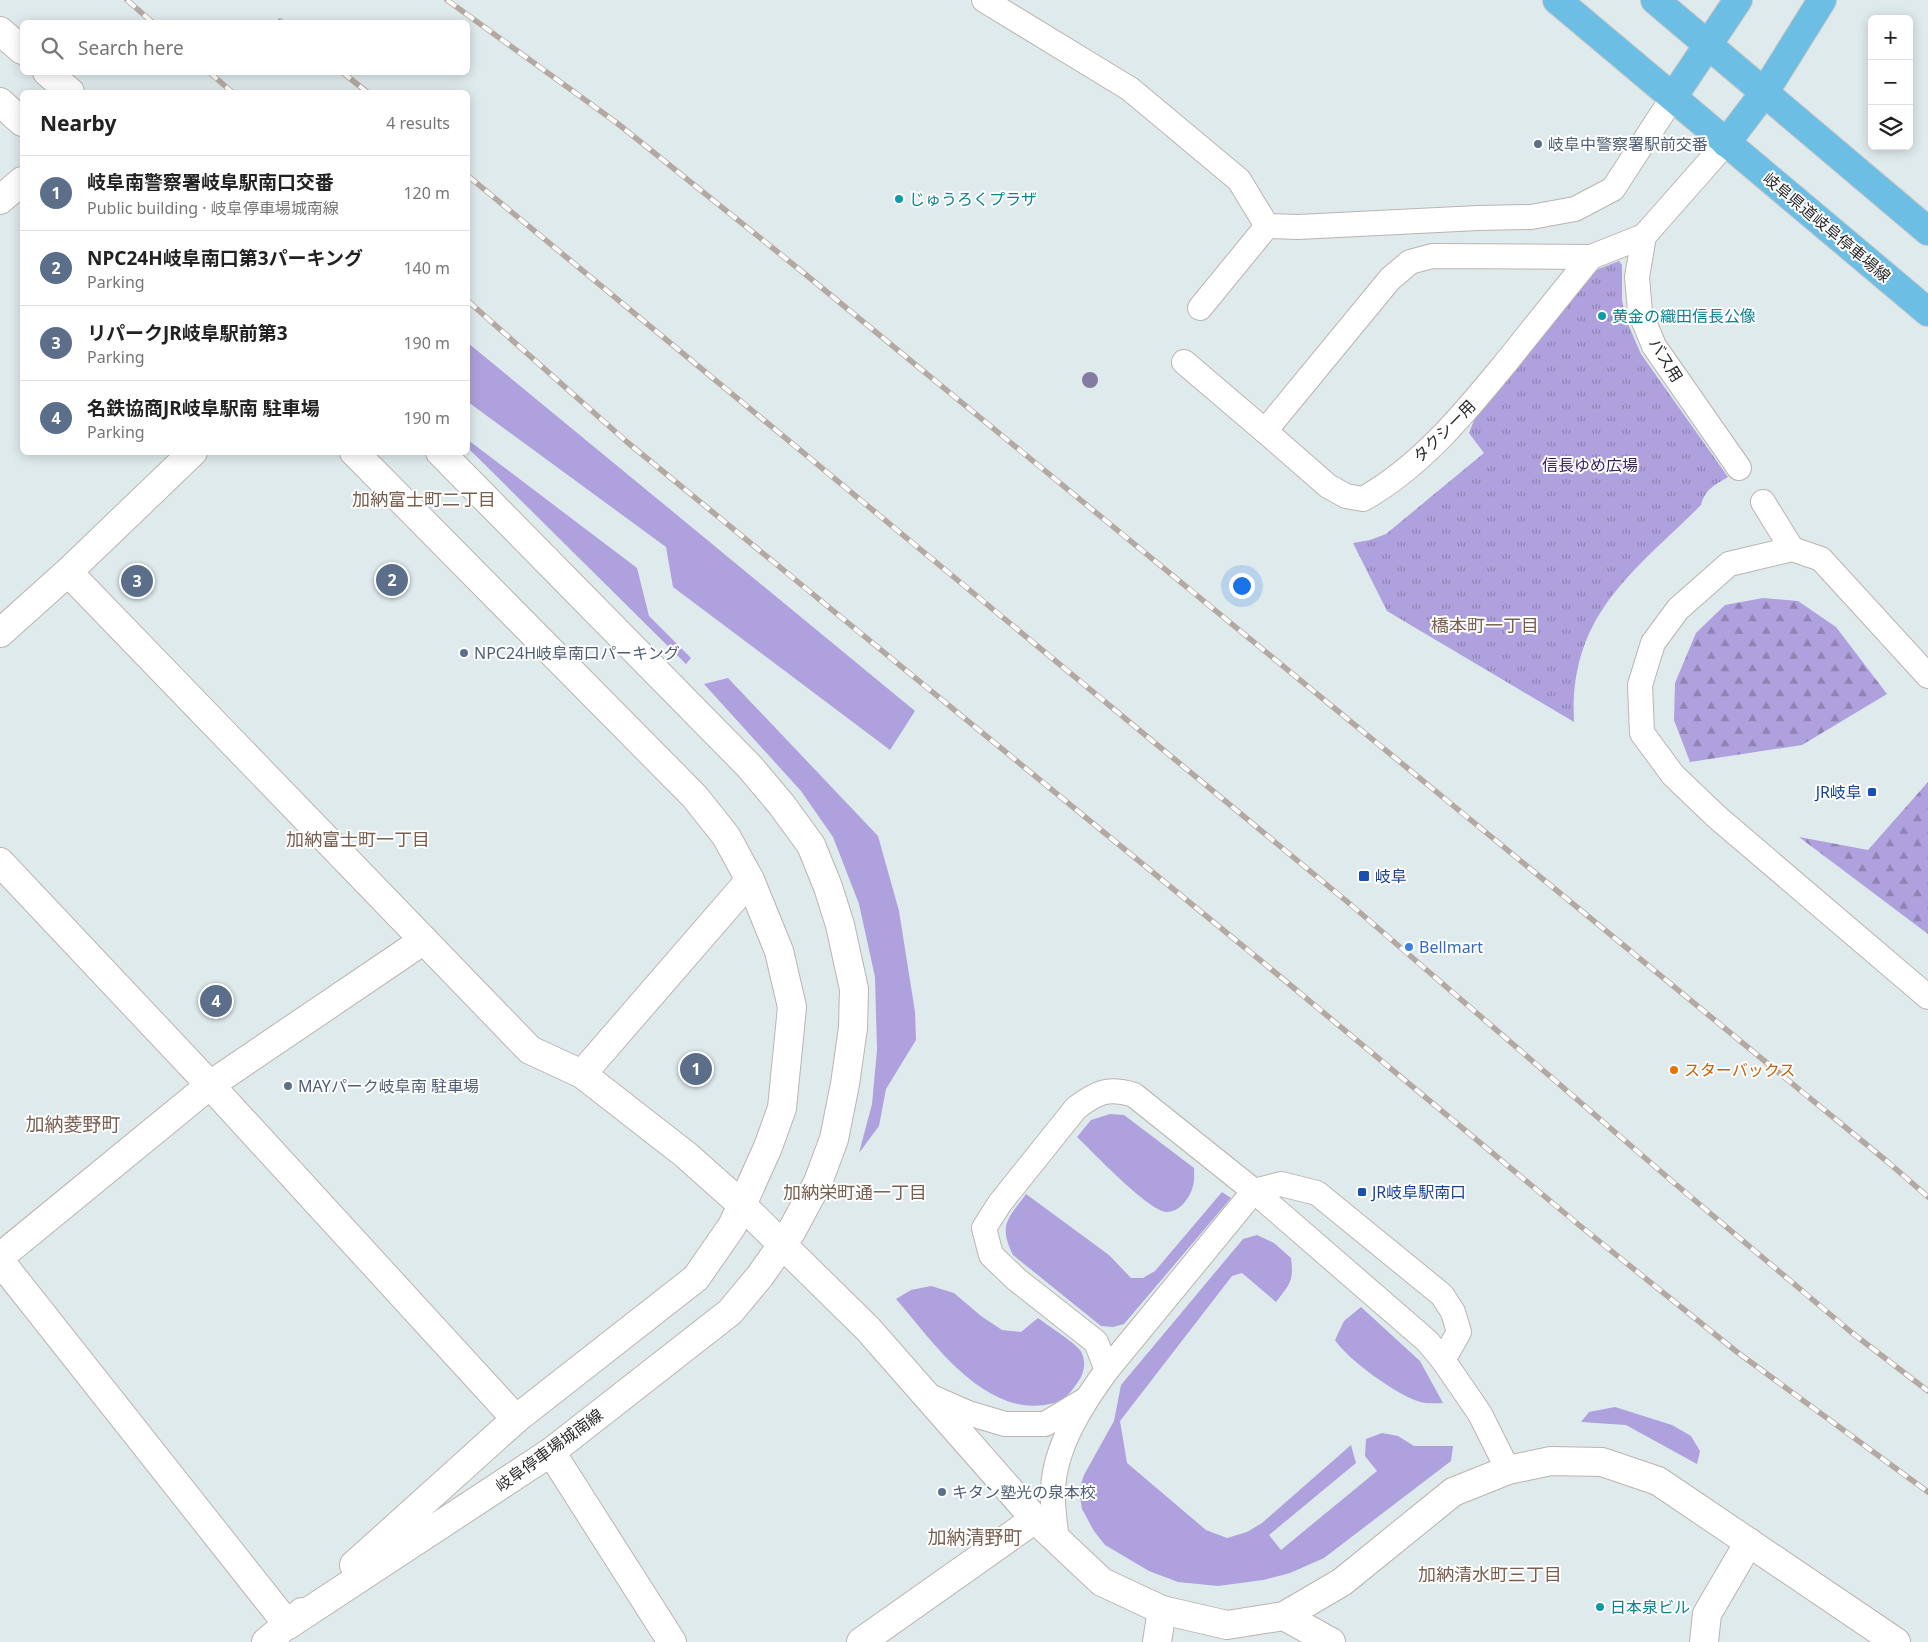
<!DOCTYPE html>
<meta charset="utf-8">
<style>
:root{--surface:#fff;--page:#f2f2f2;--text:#222;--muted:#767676;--line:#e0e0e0;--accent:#111827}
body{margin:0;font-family:"Noto Sans","Noto Sans JP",sans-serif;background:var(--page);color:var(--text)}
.controls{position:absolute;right:15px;top:15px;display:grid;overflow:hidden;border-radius:8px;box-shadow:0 2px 12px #0003}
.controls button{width:45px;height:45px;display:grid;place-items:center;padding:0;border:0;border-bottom:1px solid var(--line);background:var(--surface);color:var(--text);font:25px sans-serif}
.you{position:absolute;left:1241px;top:585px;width:18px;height:18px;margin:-12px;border:4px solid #fff;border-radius:50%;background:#1a73e8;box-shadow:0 0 0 8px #1a73e833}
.badge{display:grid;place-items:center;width:32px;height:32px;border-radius:50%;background:var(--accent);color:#fff;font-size:16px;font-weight:700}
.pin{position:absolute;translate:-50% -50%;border:2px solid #fff;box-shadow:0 1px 5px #0006}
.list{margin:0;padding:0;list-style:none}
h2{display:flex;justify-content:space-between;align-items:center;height:65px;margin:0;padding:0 20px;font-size:21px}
h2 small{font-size:16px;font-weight:400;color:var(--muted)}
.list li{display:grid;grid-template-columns:32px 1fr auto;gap:15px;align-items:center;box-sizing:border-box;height:75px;padding:0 20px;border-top:1px solid var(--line)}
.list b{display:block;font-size:19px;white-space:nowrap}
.list p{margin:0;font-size:16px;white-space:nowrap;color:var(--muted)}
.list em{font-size:16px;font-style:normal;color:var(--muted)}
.icon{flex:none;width:28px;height:28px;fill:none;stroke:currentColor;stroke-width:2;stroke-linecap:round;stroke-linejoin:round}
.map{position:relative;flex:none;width:1928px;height:1642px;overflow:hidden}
.search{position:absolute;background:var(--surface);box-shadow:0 2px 12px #0003;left:20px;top:20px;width:450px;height:55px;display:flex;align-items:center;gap:12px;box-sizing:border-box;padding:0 18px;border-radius:8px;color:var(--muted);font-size:19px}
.panel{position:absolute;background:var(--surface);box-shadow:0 2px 12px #0003;left:20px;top:90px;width:450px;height:365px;border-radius:8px}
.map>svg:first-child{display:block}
.grass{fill:#aea1dd}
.forest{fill:url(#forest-firs)}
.park{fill:url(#park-tufts)}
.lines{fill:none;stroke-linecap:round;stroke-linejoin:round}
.lane-casing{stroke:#bbb4af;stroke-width:26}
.street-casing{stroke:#bbb4af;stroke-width:30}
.secondary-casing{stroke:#bbb4af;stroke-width:30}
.primary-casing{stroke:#c8c8c8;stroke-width:30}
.lane{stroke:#fff;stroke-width:24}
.street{stroke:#fff;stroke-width:28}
.secondary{stroke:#fff;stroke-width:28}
.primary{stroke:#6cbee4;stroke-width:28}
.rail-casing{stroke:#b4a9a2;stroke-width:5.5}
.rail{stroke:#fff;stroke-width:4;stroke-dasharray:11;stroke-linecap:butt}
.tree{fill:#837ba1}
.service-dot{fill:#5c6f8a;stroke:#fff;stroke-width:2}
.culture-dot{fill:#0f9aa8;stroke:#fff;stroke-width:2}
.transit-dot{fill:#1a4fb4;stroke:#fff;stroke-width:2}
.shop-dot{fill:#3f7fe0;stroke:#fff;stroke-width:2}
.food-dot{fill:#e8710a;stroke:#fff;stroke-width:2}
.labels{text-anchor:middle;stroke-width:4;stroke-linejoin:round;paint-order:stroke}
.service-label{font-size:16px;fill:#4e5e75;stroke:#fff;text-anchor:start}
.culture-label{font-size:16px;fill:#0d838f;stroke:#fff;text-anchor:start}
.street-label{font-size:16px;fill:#2b2b2b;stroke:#fff}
.park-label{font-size:16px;fill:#382163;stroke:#fff}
.transit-label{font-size:16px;fill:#164399;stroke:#fff;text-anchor:start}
.shop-label{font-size:16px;fill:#366cbe;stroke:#fff;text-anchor:start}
.food-label{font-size:16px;fill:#c56008;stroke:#fff;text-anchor:start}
.neighbourhood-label{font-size:18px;fill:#785f50;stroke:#fff}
.quarter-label{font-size:19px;fill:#785f50;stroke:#fff}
</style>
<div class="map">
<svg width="1928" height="1642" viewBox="0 0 1928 1642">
<defs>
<pattern id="forest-firs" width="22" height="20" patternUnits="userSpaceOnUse" patternTransform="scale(1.25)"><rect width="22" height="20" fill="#aea1dd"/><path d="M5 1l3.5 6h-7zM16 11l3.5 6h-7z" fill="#8e83b3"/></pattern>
<pattern id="park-tufts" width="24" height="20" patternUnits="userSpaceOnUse" patternTransform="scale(1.25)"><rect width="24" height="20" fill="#aea1dd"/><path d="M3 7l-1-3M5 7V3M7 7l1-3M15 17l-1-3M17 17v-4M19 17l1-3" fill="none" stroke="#8e83b3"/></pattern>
</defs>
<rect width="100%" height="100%" fill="#dfeaec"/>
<g class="grass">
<polygon points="468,343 915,711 890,750 673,587 666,547 468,402"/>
<polygon points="468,440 637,568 649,616 691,658 686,664 468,448"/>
<polygon points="728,678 878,836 899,911 915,1012 916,1040 886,1089 879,1126 859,1153 872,1104 877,1050 875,977 859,904 833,837 801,791 704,684"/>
<path d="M1110,1114L1124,1115L1194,1168C1195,1183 1193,1192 1184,1203C1180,1208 1173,1212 1167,1212C1149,1212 1092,1151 1077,1137L1091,1120Z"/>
<path d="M1222,1192L1231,1198L1124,1324L1113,1327L1101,1326L1013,1255C998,1224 1008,1219 1026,1194L1109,1255L1131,1278H1143L1155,1271Z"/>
<path d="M1257,1235L1274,1243L1291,1258C1294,1281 1290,1284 1276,1302L1242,1273L1232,1276L1120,1421L1127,1463L1206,1530L1227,1538L1247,1532L1262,1523L1351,1445L1356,1463L1269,1535L1281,1550L1377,1471L1365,1456L1366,1439L1382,1433L1398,1436L1414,1446H1453L1451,1461L1324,1558L1290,1573L1263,1580L1218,1586L1178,1582L1149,1571L1105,1545L1094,1531L1082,1509L1079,1490L1084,1475L1114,1421L1121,1385L1243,1239Z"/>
<path d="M931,1286L954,1293L981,1316L1002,1330L1021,1332L1038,1318C1048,1326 1074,1342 1080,1350C1086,1359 1085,1370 1080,1379C1075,1386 1070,1394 1063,1399C1048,1408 1023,1407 1007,1401C960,1383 928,1336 896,1299L911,1290Z"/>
<path d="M1361,1307L1420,1361L1443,1403C1436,1403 1427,1404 1420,1402C1397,1395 1348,1360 1335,1340L1344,1321Z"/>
<polygon points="1615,1407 1672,1425 1691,1436 1700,1451 1697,1464 1626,1425 1581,1422 1589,1412"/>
</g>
<g class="forest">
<polygon points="1763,598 1798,601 1836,627 1887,694 1802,745 1690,762 1674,720 1675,683 1696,633 1725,605"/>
<polygon points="1928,782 1928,934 1799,837 1868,850"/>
</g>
<path class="park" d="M1619,261L1622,265V299L1625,317L1641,354L1728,477C1715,485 1705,489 1701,505C1633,573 1569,614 1574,722L1387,611L1353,543L1370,540L1386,534L1484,453L1469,433L1476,415L1596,270Z"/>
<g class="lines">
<g class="lane-casing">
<g id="lane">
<polyline points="984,0 1130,89 1239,180 1267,226"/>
<polyline points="1644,236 1637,277 1640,312 1654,346 1739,468"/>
<polyline points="1200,308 1267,226 1298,227 1478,218 1531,217 1575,209 1613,189 1673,97"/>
<polyline points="1184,362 1265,431 1390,279 1410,262 1432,256 1591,257 1644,236 1726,143"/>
<path d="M1265,431L1328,486L1346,496L1363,499C1422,466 1466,411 1508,360C1536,325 1563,291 1591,257"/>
<polyline points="1763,502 1792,549"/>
<polyline points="1928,676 1821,559 1792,549 1729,564 1678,609 1653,643 1640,685 1642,733 1673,775 1718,818 1928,997"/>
<polyline points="1107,1370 1254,1191 1281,1184 1317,1193 1442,1295 1453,1312 1459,1332 1443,1360"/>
<polyline points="927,1395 968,1413 1005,1424 1045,1424 1085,1400"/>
<path d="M1057,1540C1055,1524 1052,1506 1053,1489C1055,1446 1082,1404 1107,1370L1096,1342L1016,1279L991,1255L984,1228L1000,1203L1076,1108C1097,1092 1108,1087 1134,1095L1254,1191L1427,1341L1443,1360L1480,1414L1508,1470"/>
</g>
</g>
<g class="street-casing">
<g id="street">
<polyline points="0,200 22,181"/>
<polyline points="68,572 530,1050 582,1074 686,1155 742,1205"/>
<polyline points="0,633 68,572 193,452"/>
<polyline points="0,862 210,1085 516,1419"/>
<polyline points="582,1074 750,880"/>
<polyline points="0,1257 210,1085 424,940"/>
<polyline points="0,1261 288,1625"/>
<polyline points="551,1452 672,1642"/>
<polyline points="1284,1616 1331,1642"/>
<polyline points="861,1642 1035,1519"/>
<polyline points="1157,1642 1162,1610"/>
<polyline points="1704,1642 1707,1614 1749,1542"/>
</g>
</g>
<g class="secondary-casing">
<g id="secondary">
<polyline points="0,31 22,50"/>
<polyline points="47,72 70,92"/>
<polyline points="0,102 22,122"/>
<polyline points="354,452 695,797 726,836 750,880 779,951 792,1007 782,1108 768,1147 742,1205 732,1226 696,1278 516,1419 354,1565"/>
<polyline points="742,1205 868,1329 1035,1519 1102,1582 1162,1610 1227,1625 1284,1616 1342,1582 1453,1492 1508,1470 1551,1461 1602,1462 1658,1481 1896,1642"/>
<polyline points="288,1625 551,1452 730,1312 760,1276 791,1232 818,1182 834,1139 845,1084 853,1028 854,989 840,925 828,887 811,845 781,804 749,766 440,452"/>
<polyline points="266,1642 302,1612"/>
</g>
</g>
<g class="primary-casing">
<g id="primary">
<polyline points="1557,0 1928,312"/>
<polyline points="1655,0 1928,231"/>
<polyline points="1673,97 1738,0"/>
<polyline points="1726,143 1764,93 1822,0"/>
</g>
</g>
<use href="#lane" class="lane"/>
<use href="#street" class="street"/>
<use href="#secondary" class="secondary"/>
<use href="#primary" class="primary"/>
<g class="rail-casing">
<g id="rail">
<polyline points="127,0 152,22"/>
<polyline points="447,0 617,123 805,274 1889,1163 1928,1197"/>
<polyline points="280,21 282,22"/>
<polyline points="209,72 232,92"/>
<polyline points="342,72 367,92"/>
<polyline points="468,176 1350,904 1673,1182 1851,1332 1928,1391"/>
<polyline points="468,301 627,442 1277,974 1579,1225 1737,1352 1928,1492"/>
</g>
</g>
<use href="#rail" class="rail"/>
</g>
<circle class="tree" cx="1090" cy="380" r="8"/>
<g class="service-dot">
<circle cx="1538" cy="144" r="5"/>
<circle cx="464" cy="653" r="5"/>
<circle cx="288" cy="1086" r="5"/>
<circle cx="942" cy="1492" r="5"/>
</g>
<g class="culture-dot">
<circle cx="899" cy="199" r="5"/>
<circle cx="1602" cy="316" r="5"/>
<circle cx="1600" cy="1607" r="5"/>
</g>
<g class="transit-dot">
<rect x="1867" y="787" width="10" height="10" rx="2.5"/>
<rect x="1358" y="870" width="12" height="12" rx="2.5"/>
<rect x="1357" y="1187" width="10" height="10" rx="2.5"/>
</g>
<circle class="shop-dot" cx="1409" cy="947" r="5"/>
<circle class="food-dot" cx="1674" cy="1070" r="5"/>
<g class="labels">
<g class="service-label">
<text x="1548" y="150">岐阜中警察署駅前交番</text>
<text x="474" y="659">NPC24H岐阜南口パーキング</text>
<text x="298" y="1092">MAYパーク岐阜南 駐車場</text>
<text x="952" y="1498">キタン塾光の泉本校</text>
</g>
<g class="culture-label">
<text x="909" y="205">じゅうろくプラザ</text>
<text x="1612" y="322">黄金の織田信長公像</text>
<text x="1610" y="1613">日本泉ビル</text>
</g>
<g class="street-label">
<text transform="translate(1827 227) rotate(40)" y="6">岐阜県道岐阜停車場線</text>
<text transform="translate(1666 360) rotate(58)" y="6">バス用</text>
<text transform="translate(1444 431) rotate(-45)" y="6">タクシー用</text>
<text transform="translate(549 1450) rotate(-36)" y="6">岐阜停車場城南線</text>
</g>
<g class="park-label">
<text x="1590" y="471">信長ゆめ広場</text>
</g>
<g class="transit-label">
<text x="1862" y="798" text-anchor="end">JR岐阜</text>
<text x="1375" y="882">岐阜</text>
<text x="1372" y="1198">JR岐阜駅南口</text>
</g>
<g class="shop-label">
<text x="1419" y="953">Bellmart</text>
</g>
<g class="food-label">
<text x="1684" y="1076">スターバックス</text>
</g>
<g class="neighbourhood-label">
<text x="424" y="506">加納富士町二丁目</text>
<text x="1485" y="632">橋本町一丁目</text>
<text x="358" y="846">加納富士町一丁目</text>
<text x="855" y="1199">加納栄町通一丁目</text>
<text x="1490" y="1581">加納清水町三丁目</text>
</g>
<g class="quarter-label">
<text x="73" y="1131">加納菱野町</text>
<text x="975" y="1544">加納清野町</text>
</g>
</g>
</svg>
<div class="controls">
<button>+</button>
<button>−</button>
<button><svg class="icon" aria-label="layers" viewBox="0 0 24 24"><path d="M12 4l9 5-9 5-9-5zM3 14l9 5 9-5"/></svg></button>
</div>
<div class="you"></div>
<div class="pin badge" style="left:696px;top:1069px;background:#5c6f8a">1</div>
<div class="pin badge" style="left:392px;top:580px;background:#5c6f8a">2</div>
<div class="pin badge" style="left:137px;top:581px;background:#5c6f8a">3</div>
<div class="pin badge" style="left:216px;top:1001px;background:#5c6f8a">4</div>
<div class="search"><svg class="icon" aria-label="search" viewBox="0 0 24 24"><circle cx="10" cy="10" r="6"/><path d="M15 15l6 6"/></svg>Search here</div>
<section class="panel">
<h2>Nearby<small>4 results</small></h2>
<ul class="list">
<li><span class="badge" style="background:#5c6f8a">1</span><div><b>岐阜南警察署岐阜駅南口交番</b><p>Public building · 岐阜停車場城南線</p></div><em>120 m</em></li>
<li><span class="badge" style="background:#5c6f8a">2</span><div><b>NPC24H岐阜南口第3パーキング</b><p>Parking</p></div><em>140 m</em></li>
<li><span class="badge" style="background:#5c6f8a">3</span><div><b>リパークJR岐阜駅前第3</b><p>Parking</p></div><em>190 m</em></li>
<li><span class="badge" style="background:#5c6f8a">4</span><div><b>名鉄協商JR岐阜駅南 駐車場</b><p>Parking</p></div><em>190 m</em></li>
</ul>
</section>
</div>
